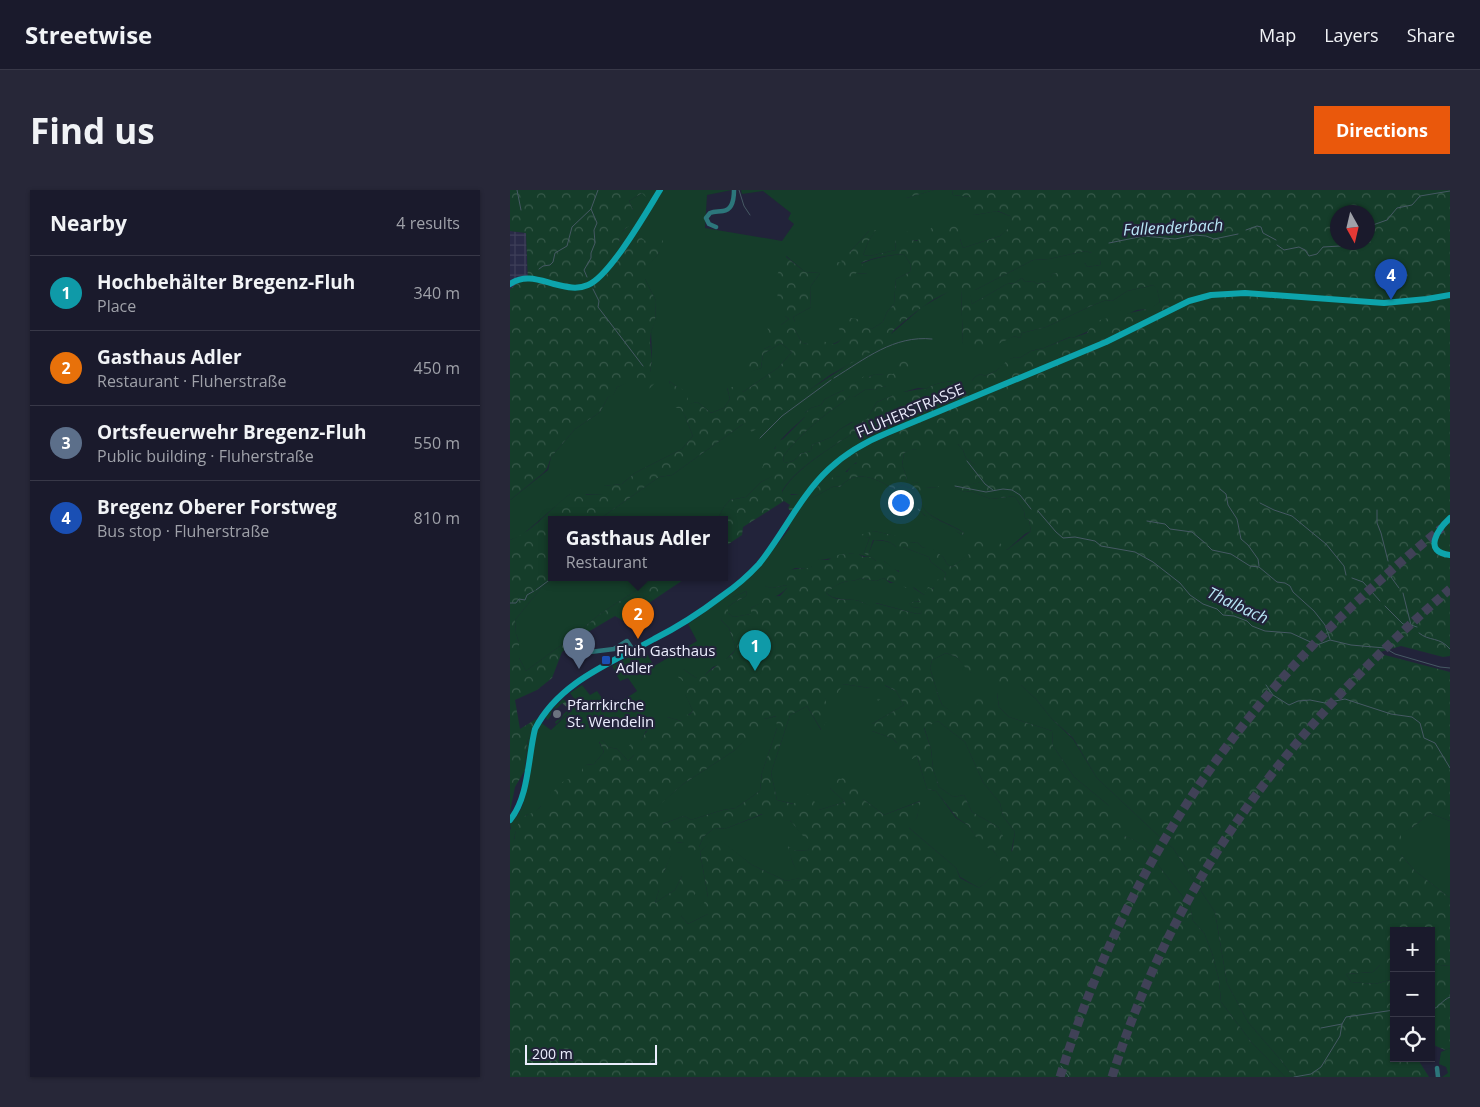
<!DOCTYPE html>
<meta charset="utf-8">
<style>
:root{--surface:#1a1a2c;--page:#272738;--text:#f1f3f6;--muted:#9fa1a9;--line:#383848;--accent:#ea580c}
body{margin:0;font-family:"Open Sans",sans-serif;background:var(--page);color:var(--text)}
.controls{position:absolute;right:15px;bottom:15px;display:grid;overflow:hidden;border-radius:0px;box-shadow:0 1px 4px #0004}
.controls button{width:45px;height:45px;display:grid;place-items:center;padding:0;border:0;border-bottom:1px solid var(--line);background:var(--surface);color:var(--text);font:25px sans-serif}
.compass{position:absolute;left:820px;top:15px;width:45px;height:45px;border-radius:50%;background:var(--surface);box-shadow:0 1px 4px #0004;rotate:172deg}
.scale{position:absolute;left:15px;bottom:12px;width:132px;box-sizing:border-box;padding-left:5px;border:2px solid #ebedfd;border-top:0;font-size:14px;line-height:18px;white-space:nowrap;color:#ebedfd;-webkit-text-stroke:4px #22233a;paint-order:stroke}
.you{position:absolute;left:390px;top:312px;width:18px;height:18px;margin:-12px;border:4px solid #fff;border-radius:50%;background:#1a73e8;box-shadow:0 0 0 8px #1a73e833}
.badge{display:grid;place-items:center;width:32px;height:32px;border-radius:50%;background:var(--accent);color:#fff;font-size:16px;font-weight:700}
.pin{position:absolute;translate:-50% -41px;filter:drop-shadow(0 1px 2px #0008)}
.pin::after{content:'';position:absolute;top:26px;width:18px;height:15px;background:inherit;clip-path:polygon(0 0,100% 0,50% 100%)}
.popup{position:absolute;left:38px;top:326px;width:180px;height:65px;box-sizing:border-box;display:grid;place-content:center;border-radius:0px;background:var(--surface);filter:drop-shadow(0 1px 4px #0005);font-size:16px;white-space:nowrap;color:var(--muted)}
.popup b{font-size:19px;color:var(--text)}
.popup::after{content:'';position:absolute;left:50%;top:100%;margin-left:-10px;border:10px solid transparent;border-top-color:var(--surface)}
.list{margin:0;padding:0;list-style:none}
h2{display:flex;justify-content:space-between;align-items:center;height:65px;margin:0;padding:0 20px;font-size:21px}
h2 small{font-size:16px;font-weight:400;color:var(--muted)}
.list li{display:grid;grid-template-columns:32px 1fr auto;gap:15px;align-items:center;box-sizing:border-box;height:75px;padding:0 20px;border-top:1px solid var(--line)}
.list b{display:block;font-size:19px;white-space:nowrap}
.list p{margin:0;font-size:16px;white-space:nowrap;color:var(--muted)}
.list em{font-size:16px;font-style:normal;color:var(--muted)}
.icon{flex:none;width:28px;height:28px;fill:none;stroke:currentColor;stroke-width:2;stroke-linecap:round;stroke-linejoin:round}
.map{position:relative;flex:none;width:940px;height:887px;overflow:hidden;border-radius:0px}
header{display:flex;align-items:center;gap:30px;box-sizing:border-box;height:70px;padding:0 25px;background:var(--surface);border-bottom:1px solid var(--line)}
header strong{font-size:24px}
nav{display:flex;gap:28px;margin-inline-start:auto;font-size:18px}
.intro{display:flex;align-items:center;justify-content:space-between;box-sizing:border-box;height:120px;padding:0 30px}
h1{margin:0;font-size:35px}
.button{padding:12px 22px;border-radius:0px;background:var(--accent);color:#fff;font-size:18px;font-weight:700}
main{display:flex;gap:30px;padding:0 30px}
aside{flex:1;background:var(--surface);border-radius:0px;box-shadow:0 1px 4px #0004}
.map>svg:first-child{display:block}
.industrial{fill:url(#industrial-grid)}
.green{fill:#153d2a}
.forest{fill:url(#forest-crowns);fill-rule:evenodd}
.cemetery{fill:url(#cemetery-stones)}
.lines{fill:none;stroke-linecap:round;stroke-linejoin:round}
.stream{stroke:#465964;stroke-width:1}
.highway-tunnel{stroke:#404157;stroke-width:9;stroke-dasharray:9 4.5;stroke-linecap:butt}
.street{stroke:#2c767b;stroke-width:4.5}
.secondary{stroke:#0da4ac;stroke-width:6}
.transit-dot{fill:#1a4fb4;stroke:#22233a;stroke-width:2}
.worship-dot{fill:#6b7280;stroke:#22233a;stroke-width:2}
.labels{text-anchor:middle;stroke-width:4.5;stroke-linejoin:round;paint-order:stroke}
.street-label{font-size:15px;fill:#ebedfd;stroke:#22233a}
.poi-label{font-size:15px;fill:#ebedfd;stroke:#22233a;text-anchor:start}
.water-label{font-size:16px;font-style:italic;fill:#b9e7f7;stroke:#22233a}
</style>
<header>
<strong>Streetwise</strong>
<nav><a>Map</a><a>Layers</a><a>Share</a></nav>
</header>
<div class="intro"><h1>Find us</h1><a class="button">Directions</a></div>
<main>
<aside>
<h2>Nearby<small>4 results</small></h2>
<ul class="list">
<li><span class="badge" style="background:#0f9aa8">1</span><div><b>Hochbehälter Bregenz-Fluh</b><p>Place</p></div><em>340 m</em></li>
<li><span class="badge" style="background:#e8710a">2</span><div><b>Gasthaus Adler</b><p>Restaurant · Fluherstraße</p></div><em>450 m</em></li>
<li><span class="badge" style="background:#5c6f8a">3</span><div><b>Ortsfeuerwehr Bregenz-Fluh</b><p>Public building · Fluherstraße</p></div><em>550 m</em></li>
<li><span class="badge" style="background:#1a4fb4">4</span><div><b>Bregenz Oberer Forstweg</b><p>Bus stop · Fluherstraße</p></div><em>810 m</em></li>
</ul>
</aside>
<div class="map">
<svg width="940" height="887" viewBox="0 0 940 887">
<defs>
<pattern id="industrial-grid" width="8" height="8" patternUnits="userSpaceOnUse" patternTransform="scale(1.25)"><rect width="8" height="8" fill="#292a47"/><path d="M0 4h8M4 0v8" fill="none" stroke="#3e3f59"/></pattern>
<pattern id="forest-crowns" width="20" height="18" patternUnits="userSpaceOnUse" patternTransform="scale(1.25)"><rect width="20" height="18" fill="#153d2a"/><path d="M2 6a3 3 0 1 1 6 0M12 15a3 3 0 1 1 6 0" fill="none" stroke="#37594a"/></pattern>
<pattern id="cemetery-stones" width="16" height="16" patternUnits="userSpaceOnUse" patternTransform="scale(1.25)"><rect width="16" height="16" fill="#153d2a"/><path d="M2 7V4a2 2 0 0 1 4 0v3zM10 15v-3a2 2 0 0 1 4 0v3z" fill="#37594a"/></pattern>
</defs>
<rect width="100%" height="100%" fill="#22233a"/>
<polygon class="industrial" points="0,41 16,43 18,91 0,99"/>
<g class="green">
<path d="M147,0H222L197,5L195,38L272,51L284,34L278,29L281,23L253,1L232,4L231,0H396V8L424,0H442L443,5L460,7L464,25L487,21L500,26L503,35L490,46L453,58L450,49L385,51L386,60L360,66L353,65L358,52L365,41H359L340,62L346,83L358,84L350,74C364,68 379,65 394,64L401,75L400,82L386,89L384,114L377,122L373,132L362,139L354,138L334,146C326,159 305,155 292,153L285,140V132L283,127L301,117L300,97L310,83L295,82L276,66L275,126L279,129L271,135L261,156L254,159L236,183L251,178L253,164L271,153L282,162L268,178L233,202L217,198L220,209L214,218L201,223L187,212L174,216L167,197L159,191L164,205L175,226L183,246L172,259L125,283L112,294L94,296L93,305L60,304L11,346L0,350V310L38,280L41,267L65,239L90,222L98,207L103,205L107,197L140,182L142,170L141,141L145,131L146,111L135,89L134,79L150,62L142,51L117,55L109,53L110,44L116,38L123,20L119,11L132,3Z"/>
<polygon points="575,61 582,63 591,72 590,75 577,77 575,73 571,80 542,84 541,91 527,94 523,91 515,92 512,88 505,93 497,94 462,114 459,100 465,100 523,70 539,69"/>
<path d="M643,95L647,98L650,112L641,119L627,120L563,148L560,147L534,158L521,161L510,168L506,167L500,169L486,181L475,186L470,184L465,187L462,191C447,191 429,190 416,199L408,198L390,203L367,212L357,229L347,234L342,232L329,240L322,247L302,255L301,261L290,264C286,270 282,273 274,272L273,267C284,251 300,237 315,225C324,218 333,213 341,205L344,207L356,199L365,200L369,197H374L385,192L388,176L383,184L363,185L345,193H341L334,200L315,209L311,215L301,218L295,223V227C285,236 260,256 261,270C261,275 263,281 264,286L251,292L236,307L220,310L214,317L207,330H88L149,287L162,285L233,234L290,206L345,170L381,144L412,117L443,99H451L453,154L467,161L505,146L510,148L512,143L536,137L581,116L596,110L602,111L617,101Z"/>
<path d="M364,230L380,238L383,244L371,250L331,286C323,286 320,292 312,293L302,308L324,296L330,297C347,278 366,289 384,299L391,295L406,300L411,321L414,325L441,337L452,345L454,343C443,334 416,328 412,315C411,311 411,307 411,303L415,298L428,297L404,292L400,295L395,293L397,289L392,275L394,263L399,260L448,254L453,260L456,268L465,275L472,292L445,298L455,302L461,301L481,309L505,306L514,321L515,328L519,330L521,341L515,344L497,360L483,353H475L442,377L437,374L433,367L419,357L413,358L407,352L401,353L381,345L364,341L346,349L360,347L354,363L358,365L364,350C372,351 380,350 386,357H393L419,367L421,372L436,383L434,390L414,405L403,397L411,412L406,411L399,414L403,417L411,418L412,423L407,424L366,413L361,417C356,414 350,411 345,410C334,409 324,410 316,403C321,398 327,394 334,392C340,390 345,392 350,388L366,391L374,388L380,393L389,392V381L383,379L374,371H366L361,367C352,367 352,364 345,364C331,362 322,371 309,369L301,378H285L255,396L262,398L277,395V398C268,408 254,411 241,418L242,424L223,427L218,423V417L223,413L236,406L237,401L223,407L211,430L219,438L226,459L212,474L203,477L195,485L186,488L173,479L180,497L175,503L183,521L171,531L157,527L158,537L136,541L124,565L118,571L107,559L98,557L92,550L89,552L94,562L84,574L76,575L72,584L40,616H31L24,624L16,625L6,641L3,652L0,634C23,614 14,582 17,555C18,546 23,537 26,529L41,540L68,514L60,503L72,495L80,505L87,501L100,519L127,501L118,488L110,491L102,476L134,459L144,476L187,451L178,434C218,407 251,377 280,338L278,336L290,304H273L272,302C288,274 337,248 364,230Z"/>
<polygon points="44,388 145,388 90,424 65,445 16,481 9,468 9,452 6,444 5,430 31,398"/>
<path d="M436,463L447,467L460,482L511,495L526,509L542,529L563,549L587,588L652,649L663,658L705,722L717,793L738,832L770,869L783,887H775L742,853L711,812L709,790L702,763L694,743L683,731L680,716L641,666C636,656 624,649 614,646L598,615L564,587L543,556L542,541L499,527L489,517L487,503L450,529L432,515L428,505L420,478L422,470Z"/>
<polygon points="333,494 360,498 374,495 386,501 394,515 362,534 362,541 382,548 387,553 407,566 417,599 426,601 446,628 458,635 472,655 483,660 495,676 469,698 450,687 446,678 398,637 407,627 410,611 374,625 353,609 353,595 320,598 335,612 309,620 267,610 261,583 280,525 297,516 311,540 315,509"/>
<polygon points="267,526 267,538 252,583 250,601 226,618 213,620 181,630 174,626 153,634 145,618 173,594 225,560 254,529"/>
<polygon points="428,531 455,552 473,592 490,613 493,626 505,642 501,663 488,637 462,622 454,605 443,607 429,597 423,579 421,559 414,537"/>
<polygon points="920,623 940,631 940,708 905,681 891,665 891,643 903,637"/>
<polygon points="253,624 280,630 293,645 302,651 298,661 282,660 278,656 283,673 291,688 276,691 242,675 205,647 190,662 198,707 198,724 178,734 171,726 172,686 165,700 145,713 154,682 165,653 173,652 189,657 193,647 203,639 217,638"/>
<polygon points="921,774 940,776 940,788 921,788"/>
<polygon points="870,775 884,775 884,789 865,794 841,792 836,784 863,782"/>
<polygon points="940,858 940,887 932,887 938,883 936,877 929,874 931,862"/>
</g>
<g class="forest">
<path d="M0,0H147L140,11L132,3L119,11L123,20L127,25L124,34C114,38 110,42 109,53L117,55L127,43L135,51L138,48L142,51L150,46L153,51L150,62L135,79V89L146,111L145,132L141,141L140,152L142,170L140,182L145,193L139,199L126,197L123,191L107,197L103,206L98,207L90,222L65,239L41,267L37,279L32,284L0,310V99L9,92L18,91L16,43L0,41Z"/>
<polygon points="396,0 424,0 396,8"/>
<path d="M442,0H940V466L933,467L891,456L867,463L940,482V631L920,623L903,637L891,644V665L905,681L940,708V776L921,774V741H884V775H870L863,782L836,784L841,792L865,794L884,789V868H907L919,887H783L770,869L738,832L717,793L705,722L663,658L652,649L587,588L563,548L542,529L526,509L511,495L501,496L459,482L447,467L436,463L422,470L420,478L428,505L432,515L450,528L447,515L468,506L487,503L489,517L499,527L542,541L543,556L564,587L598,615L613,633L614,646C625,649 636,656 641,666L680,716L683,731L694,743L702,763L709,790L711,812L742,853L775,887H0V639L2,640L4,650C6,641 7,629 17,625C24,622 26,622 31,616H40C40,604 48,591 60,589L64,583L72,584V578L76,575L84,574L94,562L89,551L92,550L98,557L107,559L118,571L124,565L119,556L124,548L131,551C138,536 142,536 157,537L155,531L157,527L171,531L173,524L179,525L183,521L175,504V499L180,497L168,487V482L173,479L186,488L190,484L195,485C205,475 218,471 226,459L219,438L211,430L213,424L212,416L223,407L237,401L236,406L223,413L218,417V423L223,427L241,424V418L252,412L254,407L270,406L277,398V395L262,398L254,396C273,383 277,378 301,378L304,371L309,369L318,370L326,365L347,363L353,367H361L366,371H374C383,379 394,383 400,394L396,398C388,392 381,394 374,388L366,391L350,388C345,392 340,390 334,392C327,394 322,398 316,403C324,411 334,409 345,410C350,411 356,414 361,416L365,413L407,424L412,423L410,418L403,417L398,414L406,411L410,412L402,397L414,405L418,397L423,399L428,389L434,390L436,383L421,372L419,367L393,357H386C380,350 372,350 363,350L358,366L354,363L360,347L346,350V346L364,341L395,348L401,353L407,352L413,358L419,356L433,367L437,374L442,377L463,361L449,355L454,346L464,351L469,348L475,352L478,350L483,353L488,351L497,360L521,341L519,330L515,328L514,321L505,306L481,309L461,301L455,302L444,298L471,292L465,289V275L456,268L453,260L448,254C432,266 409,253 394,263L392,275L397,289L396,293L400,294L404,292L428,295L429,297L415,298L416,302L411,303C411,307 411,312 412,315C416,328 443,335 454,343L452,345C441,336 418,332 411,321H408L406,300L391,295L384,299C366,289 347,278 330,297L324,296L302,308L299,305C307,296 319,286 331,286L332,282H337L342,275L347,273L336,268L383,244L380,238L364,230C337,248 288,274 272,301L273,304L279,302L281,305L290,304L292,306L288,317L282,323L278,318L280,315L274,311L233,337L232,345L214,357V330H207L214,317L220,310L236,307L251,292L263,286L251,282L254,272L260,268L255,256L265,259L267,252L273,249L295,227V223L301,218L311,215L315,209L334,200L333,192L336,189L345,193L354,186L359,187L363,185C370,185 375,183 383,184V180L388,176L389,172L399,167L404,168L403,173L407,178L396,185L392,193C383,192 377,198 369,197L365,200L356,199L344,207L340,206C333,213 324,218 315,225C300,237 284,251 273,267L274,272C282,273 286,270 290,264L301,261L302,255L322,247L329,240L343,232L347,234L357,229L367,212L382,206L384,201C395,204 405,198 416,199C429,190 447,191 462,191L465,187L470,184L475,186L486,181L499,169L506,167L510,168L521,161L534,158L561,147L563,148L577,143L580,138L590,130L641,118L650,112L647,99L643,95L617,101L602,111L596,110L581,116L536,137L512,143L510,148L505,146L490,153L486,159L479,158L475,162L468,161L465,163L455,158L453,154L451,100C432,98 398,128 384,140L381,144L382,150L320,185L242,242L233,234L162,285L149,287L88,330H42V388H44L31,398L5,430L6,444L9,452V468L16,481L65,445L90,424L145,388H176L133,417L117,433L105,426L73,445L52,462L42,488L27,500L5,510L10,539L26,529L17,552L15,580L5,597L0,622V350C23,342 40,319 60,304L61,299L72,298L76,305H93V296L112,294L125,283L172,259L183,246L175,226L170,218H160L163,205L159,191L167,197L175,200L178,209L175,215L187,212L201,223L214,218L220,209L217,197H226L233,202L268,178L282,162L271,153L253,164L251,178L236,184V169L245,158L254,159L261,156L257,135H271L279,129L275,126L274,112L268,111L266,88L275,66L295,82L310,83L300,97L301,117L283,127L285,132V140L292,153L299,154L309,147C317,155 327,158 333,146L328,137L341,128L353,130L354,137L362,139L373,132L377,122L384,114L386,89L400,82L401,75L394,64C379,65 364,67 351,73L359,84L346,83L341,91L327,89V80L321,77L324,71L332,73L330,64L340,62L359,41L366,40L358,52L353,65L360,66L386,60L385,51L387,43L394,41L399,42L401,50L407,51L429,31L441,33L453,42L450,49L453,58L490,46L502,35L500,26L488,21L464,25L457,17L460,7L443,5ZM828,22H858V52H828ZM575,61L582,63L580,66L581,69L586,68L591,72L590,75L577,77L575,73L571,76V80L566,78L542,84L540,91L527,94L523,91L515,92L512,88L505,93L497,94L462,114L460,100H465L523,70L539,69ZM333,494L360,498L368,511L376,505L375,495L386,501L394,515L362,534V541L382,548L387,553L383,562L393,575L407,566L417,599L426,601L447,628L458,635L472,656L483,660L494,676L469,698L450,688L446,678L399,638L407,627L411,611L374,625L353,609V595L344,580L331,589L313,585L320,598L335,612L309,620L300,603L283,614L267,610L261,583L280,525L297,516L312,541L315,533L322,528L315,509L327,505ZM266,526L267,538L252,583L250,601L226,618L213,620L181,630L174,626L153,634L157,622L146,618L173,594L225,560L246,539H254V529ZM428,531L455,552L473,592L490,613L493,626L505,642L502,662L488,637L462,622L454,605L443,607L429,597L423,579L421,559L414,538ZM252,624L262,636L280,630L293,646L301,651L298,661L283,660L277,655L283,673L290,688L276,691L242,675L205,646L190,662L198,707L194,713L198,724L178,734L171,726L187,701L172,686L165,700L145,713L149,700L160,693L154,682L166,653L173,652L183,662L189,657L193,647L203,639L217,638Z"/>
<polygon points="921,788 940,788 940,858 935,860 921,854"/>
</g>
<polygon class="cemetery" points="53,509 63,518 46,534 45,532 59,519 52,513 42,523 38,530 35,527"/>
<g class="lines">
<g class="stream">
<polyline points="7,0 11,20"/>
<polyline points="229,0 234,16 240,25"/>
<polyline points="736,40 747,36 751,37 753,43 766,50"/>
<polyline points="858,40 860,36 877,30 887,18 902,15 910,6 940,1"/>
<polyline points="599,53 634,46 665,49 685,45 696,46 704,49 728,44"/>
<polyline points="767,55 774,60 789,57 795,60 799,66 807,64 813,57 830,56 838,53"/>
<polyline points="29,79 33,76 40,75 43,72 45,63 57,56 62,37 81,19"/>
<polyline points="77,87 74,80 81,68 81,63 85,53 84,40 87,33 81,19 88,0"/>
<polyline points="83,99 89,111 88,117 133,176"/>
<path d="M324,188C355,169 384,145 422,149"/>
<polyline points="250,248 272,226 321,190"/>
<polyline points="457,271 475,294 483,300"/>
<polyline points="445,296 476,302 493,299 502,300 510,305 521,319"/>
<polyline points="710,299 716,304 718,315 727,329 731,349 738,355 748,369 749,376"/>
<polyline points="750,313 764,320 782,326 816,354 834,376 836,385"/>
<polyline points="867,320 867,333 871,343 878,371"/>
<polyline points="528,321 546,342 553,348 565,347 585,351 591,356 625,362 643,372 670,393 680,405 693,414 707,419 713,425 724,426 737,431 742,436 755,441 781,443 807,455 820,450 841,455 875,458 885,464 930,477 940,478"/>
<polyline points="637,331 655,334 660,339 682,342 695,353"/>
<polyline points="698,356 702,360 721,364 740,376 749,377 767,392 775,393 780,396 783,402 804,421 815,435 820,449"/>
<polyline points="879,375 881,387 889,398"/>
<polyline points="842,388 853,392 870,411"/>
<polyline points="26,400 42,388"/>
<polyline points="893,403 901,435 907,437"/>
<polyline points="0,413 6,413 9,409 15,410 17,405 24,401"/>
<polyline points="875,416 893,434 901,435"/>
<path d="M909,443C920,452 929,446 940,459"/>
<polyline points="756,495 763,505 779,515 788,511 800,510 815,513 835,509 881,524 902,527 910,533 914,548 925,553 940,578"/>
<path d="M921,820C929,818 932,810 940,807"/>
<polyline points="811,838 832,834"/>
<polyline points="551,876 559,887"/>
<polyline points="784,887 801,884 811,877 830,846 832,834 836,827 884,820"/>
</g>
<g class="highway-tunnel">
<path d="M550,887C621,659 746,486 932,338"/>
<path d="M602,887C665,687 783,535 940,399"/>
</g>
<g class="street">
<path d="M206,37L199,34L196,28L200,23C205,21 208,22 213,21C223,20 224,8 224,0"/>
<polyline points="80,462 104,459 117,451 123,460"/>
<polyline points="927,878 928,887"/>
</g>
<g class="secondary">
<path d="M0,94C15,84 29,90 44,94C56,97 67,100 78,95C100,86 137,21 150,0"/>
<path d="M940,328C928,339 912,362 940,365"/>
<path d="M0,630C19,607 18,567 25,539C49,492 101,473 144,449C168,437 191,422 212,406C225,397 238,386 249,374C274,343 290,306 319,279C336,263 355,252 377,243L596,152L679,111L701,105L735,103L874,113L917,109L940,105"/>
</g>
</g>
<rect class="transit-dot" x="91" y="465" width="10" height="10" rx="2.5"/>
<circle class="worship-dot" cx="47" cy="524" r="5"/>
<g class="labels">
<g class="street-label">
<text transform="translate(400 221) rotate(-23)" y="5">FLUHERSTRASSE</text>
</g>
<g class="poi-label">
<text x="106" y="466">Fluh Gasthaus<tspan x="106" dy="17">Adler</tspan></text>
<text x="57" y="520">Pfarrkirche<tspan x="57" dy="17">St. Wendelin</tspan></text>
</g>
<g class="water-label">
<text transform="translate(663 37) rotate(-3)" y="6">Fallenderbach</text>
<text transform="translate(728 415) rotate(25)" y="6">Thalbach</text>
</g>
</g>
</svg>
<div class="controls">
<button>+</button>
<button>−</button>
<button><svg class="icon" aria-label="locate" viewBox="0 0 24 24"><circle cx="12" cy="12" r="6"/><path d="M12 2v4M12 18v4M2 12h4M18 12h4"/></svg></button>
</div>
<svg class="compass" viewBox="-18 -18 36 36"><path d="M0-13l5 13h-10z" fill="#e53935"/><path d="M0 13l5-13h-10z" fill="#9fa1a9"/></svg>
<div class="scale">200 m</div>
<div class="you"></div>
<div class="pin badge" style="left:245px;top:481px;background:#0f9aa8">1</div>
<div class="pin badge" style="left:128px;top:449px;background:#e8710a">2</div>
<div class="popup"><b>Gasthaus Adler</b>Restaurant</div>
<div class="pin badge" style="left:69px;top:479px;background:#5c6f8a">3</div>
<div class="pin badge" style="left:881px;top:110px;background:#1a4fb4">4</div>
</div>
</main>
